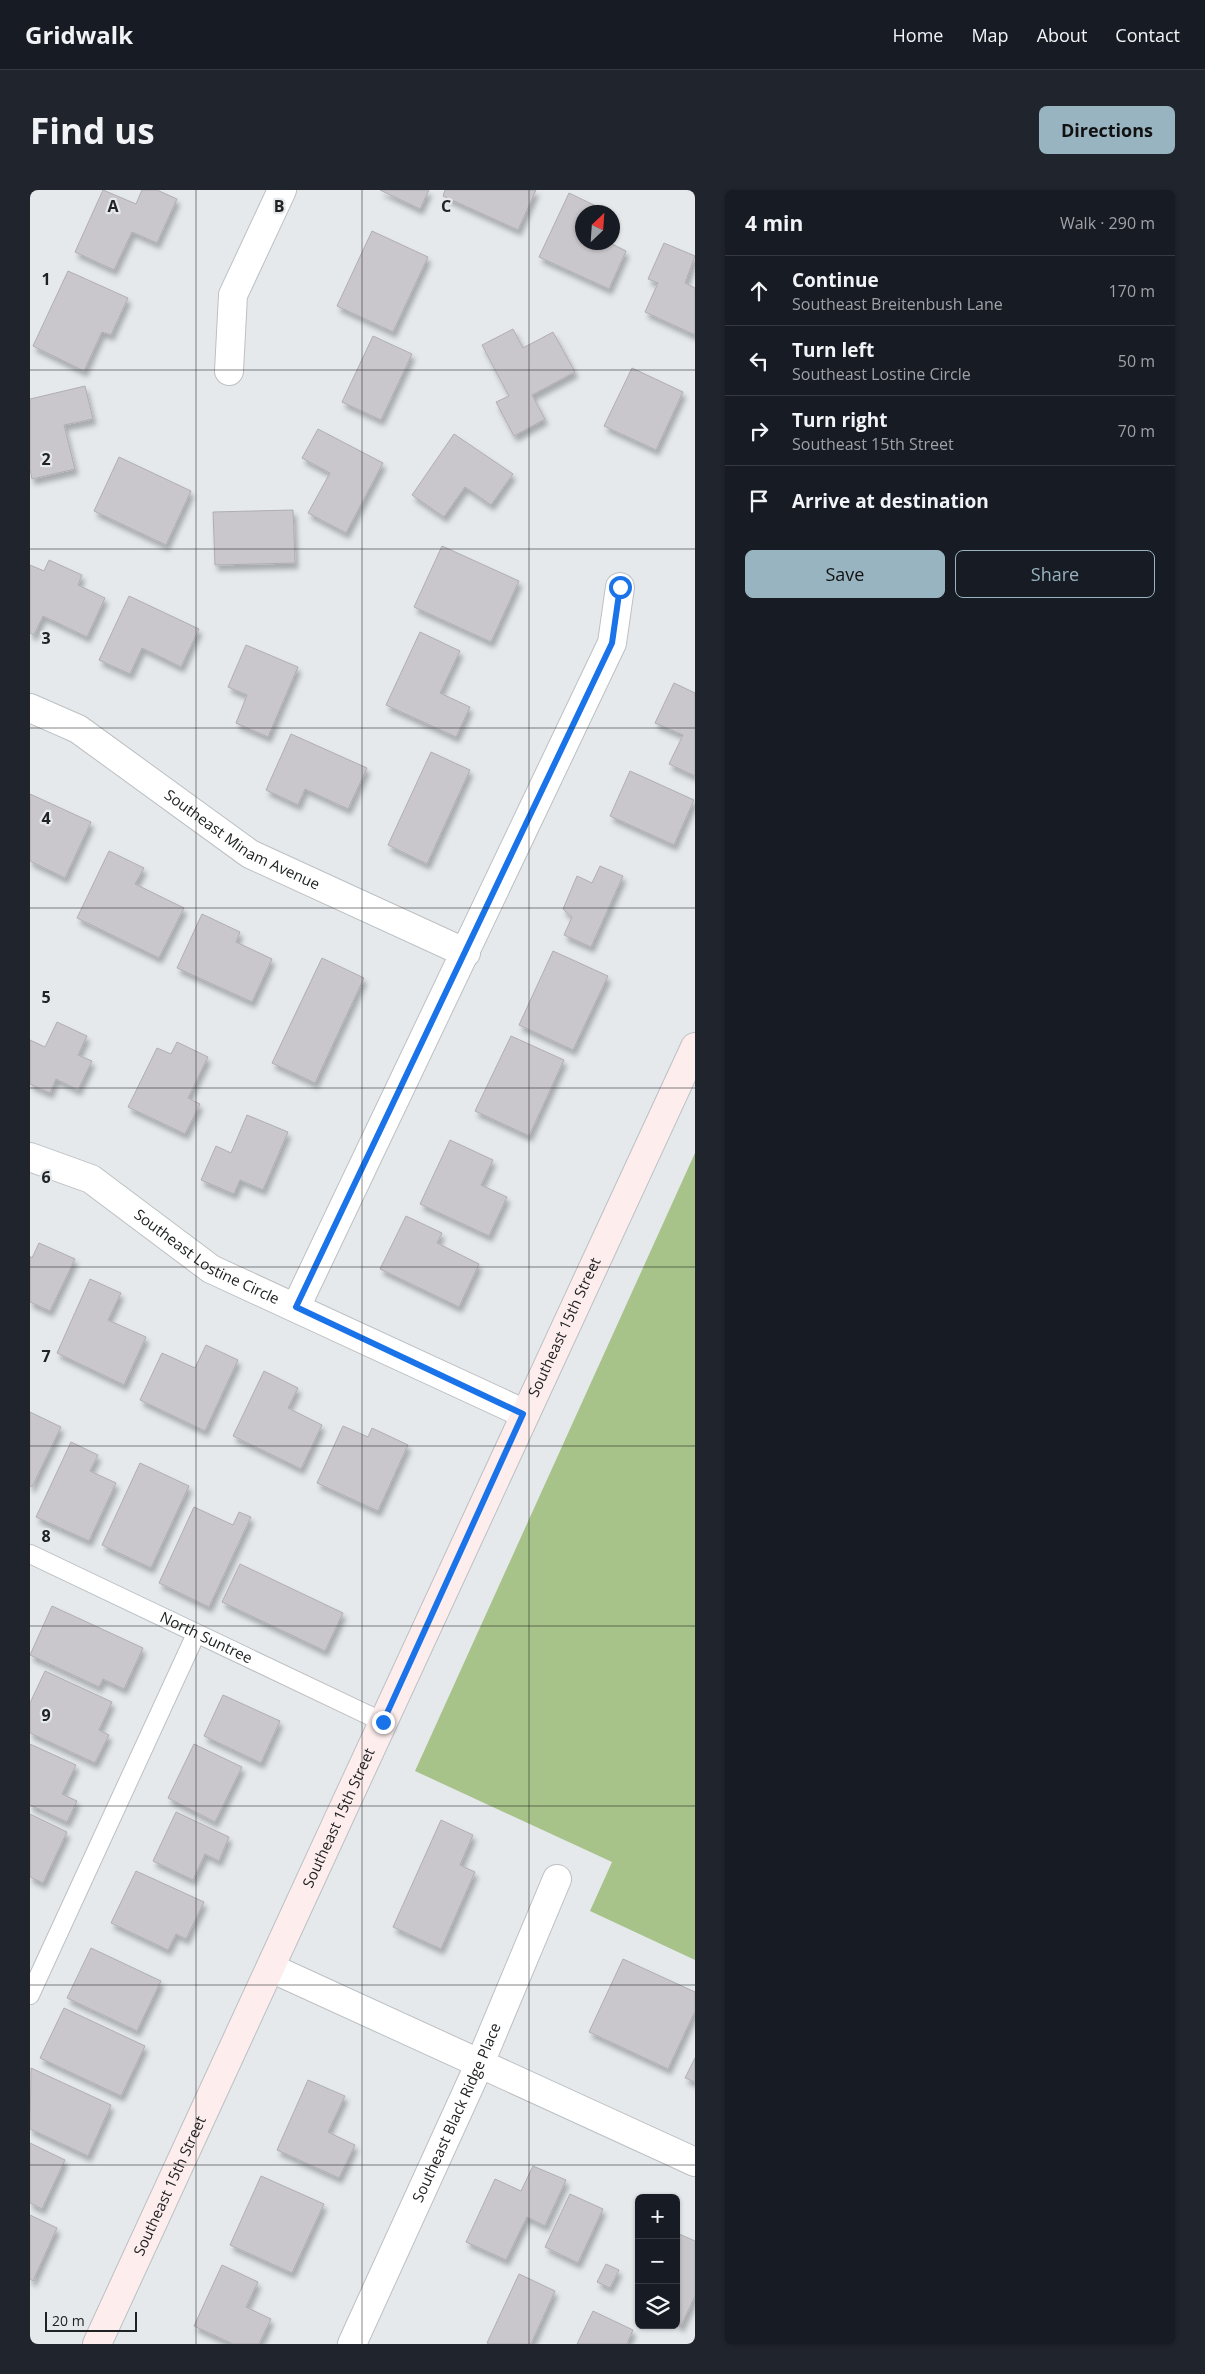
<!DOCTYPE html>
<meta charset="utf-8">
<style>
:root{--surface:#171b24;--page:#20242c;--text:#f1f3f6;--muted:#9ea1a6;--line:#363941;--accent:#99b4c1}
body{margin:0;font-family:"Open Sans",sans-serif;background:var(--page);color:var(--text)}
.controls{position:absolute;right:15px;bottom:15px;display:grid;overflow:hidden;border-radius:8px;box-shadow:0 1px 4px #0004}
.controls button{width:45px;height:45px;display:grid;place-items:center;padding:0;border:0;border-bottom:1px solid var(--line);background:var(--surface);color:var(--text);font:25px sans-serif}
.compass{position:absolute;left:545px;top:15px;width:45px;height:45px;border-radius:50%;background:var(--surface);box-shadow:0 1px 4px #0004;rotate:25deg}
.scale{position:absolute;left:15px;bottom:12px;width:92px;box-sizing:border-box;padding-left:5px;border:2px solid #202223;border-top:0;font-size:14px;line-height:18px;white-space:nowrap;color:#202223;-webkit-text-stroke:4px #e5e9ec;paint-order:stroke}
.stop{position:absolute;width:15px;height:15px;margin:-11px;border:4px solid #1a73e8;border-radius:50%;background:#fff}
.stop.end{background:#1a73e8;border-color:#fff;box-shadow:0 1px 5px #0008}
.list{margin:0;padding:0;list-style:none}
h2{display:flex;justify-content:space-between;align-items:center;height:65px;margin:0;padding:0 20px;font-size:21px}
h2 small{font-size:16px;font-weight:400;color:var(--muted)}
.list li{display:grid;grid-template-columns:32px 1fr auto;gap:15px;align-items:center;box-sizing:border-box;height:70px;padding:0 20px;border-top:1px solid var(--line)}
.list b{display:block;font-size:19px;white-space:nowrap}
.list p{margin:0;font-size:16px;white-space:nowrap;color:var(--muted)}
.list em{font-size:16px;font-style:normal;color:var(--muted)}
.actions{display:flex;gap:10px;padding:15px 20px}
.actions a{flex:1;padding:11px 0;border:1px solid var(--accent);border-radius:8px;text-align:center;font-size:18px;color:var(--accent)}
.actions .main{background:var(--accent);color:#111}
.icon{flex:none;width:28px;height:28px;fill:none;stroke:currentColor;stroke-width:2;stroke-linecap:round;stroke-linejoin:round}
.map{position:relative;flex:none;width:665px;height:2154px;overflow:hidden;border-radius:8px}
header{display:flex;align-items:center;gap:30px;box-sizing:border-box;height:70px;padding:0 25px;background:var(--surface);border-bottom:1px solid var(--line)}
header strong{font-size:24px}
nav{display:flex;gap:28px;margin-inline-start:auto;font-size:18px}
.intro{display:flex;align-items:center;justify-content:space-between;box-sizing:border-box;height:120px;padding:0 30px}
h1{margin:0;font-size:35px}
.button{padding:12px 22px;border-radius:8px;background:var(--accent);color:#111;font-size:18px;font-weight:700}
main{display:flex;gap:30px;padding:0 30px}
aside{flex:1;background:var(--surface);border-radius:8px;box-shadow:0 1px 4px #0004}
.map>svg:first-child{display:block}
.green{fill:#a7c389}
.building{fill:#c9c7cb;stroke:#b0aeb2;filter:url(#shadow)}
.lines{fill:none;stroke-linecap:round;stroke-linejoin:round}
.lane-casing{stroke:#bcc0c3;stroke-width:20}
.street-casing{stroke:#bcc0c3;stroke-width:30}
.secondary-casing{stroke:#bcc0c3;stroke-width:30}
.lane{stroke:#fff;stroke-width:18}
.street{stroke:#fff;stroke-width:28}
.secondary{stroke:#fdeded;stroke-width:28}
.route{stroke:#1a73e8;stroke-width:6}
.grid{fill:none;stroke:#202223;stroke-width:1;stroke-opacity:0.55}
.labels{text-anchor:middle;stroke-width:4.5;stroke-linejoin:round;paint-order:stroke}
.street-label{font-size:15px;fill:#202223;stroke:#e5e9ec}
.grid-label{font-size:16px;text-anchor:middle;font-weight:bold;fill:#202223;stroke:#e5e9ec;stroke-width:4.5;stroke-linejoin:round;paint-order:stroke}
</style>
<header>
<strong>Gridwalk</strong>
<nav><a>Home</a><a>Map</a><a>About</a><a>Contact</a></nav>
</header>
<div class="intro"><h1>Find us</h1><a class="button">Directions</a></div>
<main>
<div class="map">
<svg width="665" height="2154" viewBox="0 0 665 2154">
<defs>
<filter id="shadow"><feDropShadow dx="3" dy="5.5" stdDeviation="2.5" flood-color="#0004"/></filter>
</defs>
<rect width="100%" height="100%" fill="#e5e9ec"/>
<polygon class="green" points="665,963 665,1770 560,1721 582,1672 385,1581"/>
<g class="building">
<polygon points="73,0 106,14 112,0 127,0 147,9 127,53 102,42 84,80 45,62"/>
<polygon points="350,0 399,0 390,19"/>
<polygon points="415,0 506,0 488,40 413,6"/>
<polygon points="539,3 568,17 566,22 552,22 552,52 578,52 596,61 579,99 509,67"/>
<polygon points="342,41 398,67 363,142 307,116"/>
<polygon points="634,53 665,66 655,93 665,98 665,145 615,122 628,93 618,89"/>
<polygon points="38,81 98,108 81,145 72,142 54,181 3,156"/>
<polygon points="483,139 493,158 523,142 545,182 502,205 515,229 484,246 466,212 479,206 452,155"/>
<polygon points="343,146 382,164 351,230 312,212"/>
<polygon points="602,178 653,202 626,260 574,236"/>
<polygon points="55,196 63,229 34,235 45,279 2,289 0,279 0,209"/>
<polygon points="288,239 353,273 316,343 278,323 300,283 272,268"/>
<polygon points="424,244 483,284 461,315 435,297 414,327 382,305"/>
<polygon points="89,267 161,301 136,355 64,321"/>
<polygon points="263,320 265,373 185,375 183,322"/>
<polygon points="412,356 489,391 461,452 384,417"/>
<polygon points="19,370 52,385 48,395 75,408 57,447 13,426 4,445 0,443 0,375 14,381"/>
<polygon points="99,406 169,439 151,477 112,458 100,484 69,470"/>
<polygon points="390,442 430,461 410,503 440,517 426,547 356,515"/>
<polygon points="216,455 268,477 238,547 206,533 217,505 198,497"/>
<polygon points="644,493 665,503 665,586 639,574 653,545 625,533"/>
<polygon points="261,544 337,578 318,619 275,599 268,615 236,600"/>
<polygon points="401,562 440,580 397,674 358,655"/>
<polygon points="600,581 664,610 644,655 580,626"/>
<polygon points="0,604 61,632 35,688 0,671"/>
<polygon points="79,661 114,678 105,694 154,718 129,768 47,728"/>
<polygon points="570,676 593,686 561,757 534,745 542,727 533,719 547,686 562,693"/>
<polygon points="172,724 210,742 206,752 242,769 222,812 147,778"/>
<polygon points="523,761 578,786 543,860 489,835"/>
<polygon points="292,768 334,788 285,893 242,873"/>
<polygon points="27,832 57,846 48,865 62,871 48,900 26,889 20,903 0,894 0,850 15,857"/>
<polygon points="481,846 534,870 499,946 445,921"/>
<polygon points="147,852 178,867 158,908 170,914 155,944 98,917 127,858 141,864"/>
<polygon points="217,925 258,942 233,1000 210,990 204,1004 171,990 186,956 201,963"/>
<polygon points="420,950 463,970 451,995 477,1007 459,1046 390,1014"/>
<polygon points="376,1026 412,1043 407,1053 449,1074 429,1117 350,1079"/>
<polygon points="9,1053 45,1069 20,1121 0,1112 0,1066 2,1068"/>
<polygon points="60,1089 91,1103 78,1130 116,1147 94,1195 27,1163"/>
<polygon points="176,1155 208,1170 175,1241 110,1210 132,1163 165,1178"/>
<polygon points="234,1181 268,1198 258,1218 292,1235 271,1279 203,1246"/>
<polygon points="0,1222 31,1237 2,1297 0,1296"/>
<polygon points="313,1236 338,1247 342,1238 378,1255 348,1321 287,1293"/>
<polygon points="41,1252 68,1265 60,1281 86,1293 59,1351 6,1327"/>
<polygon points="110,1273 159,1296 121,1378 72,1355"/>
<polygon points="164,1317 203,1335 209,1322 221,1327 179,1417 129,1393"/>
<polygon points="210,1374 313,1423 295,1461 192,1412"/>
<polygon points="22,1416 113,1458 94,1499 73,1489 69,1497 0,1465"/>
<polygon points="15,1481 82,1512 69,1540 79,1545 65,1573 0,1543 0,1513"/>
<polygon points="193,1505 250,1531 231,1573 174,1546"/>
<polygon points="0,1554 46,1575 32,1604 47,1611 37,1632 0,1615"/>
<polygon points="164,1554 212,1577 185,1632 138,1608"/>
<polygon points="146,1622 199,1647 189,1671 175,1664 163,1690 123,1671"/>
<polygon points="0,1624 37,1642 13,1693 0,1687"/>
<polygon points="411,1630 443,1645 430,1675 445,1682 411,1759 363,1737"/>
<polygon points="106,1681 174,1712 156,1749 146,1744 138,1760 81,1733"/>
<polygon points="61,1758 131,1791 107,1841 37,1808"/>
<polygon points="593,1769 665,1802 665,1821 638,1879 559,1842"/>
<polygon points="34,1818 115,1856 91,1906 10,1868"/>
<polygon points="665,1868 665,1892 655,1888"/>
<polygon points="1,1878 81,1915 58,1966 0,1939"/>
<polygon points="278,1890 315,1906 298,1942 325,1955 309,1988 247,1960"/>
<polygon points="0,1953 35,1970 12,2019 0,2013"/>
<polygon points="503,1976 536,1990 515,2036 497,2027 476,2070 436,2052 465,1989 491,2001"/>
<polygon points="231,1986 294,2014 262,2083 200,2055"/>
<polygon points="540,2004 573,2019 548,2073 515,2057"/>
<polygon points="0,2025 27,2038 3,2091 0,2089"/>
<polygon points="649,2044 665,2051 665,2106 651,2136 646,2134 646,2049"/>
<polygon points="576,2074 589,2080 580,2098 567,2092"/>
<polygon points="192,2075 228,2092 216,2117 241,2129 229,2154 203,2154 164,2136"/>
<polygon points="489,2084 525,2101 501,2154 459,2154 457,2153"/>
<polygon points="563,2121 603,2140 597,2154 547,2154"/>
</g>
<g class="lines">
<g class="lane-casing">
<g id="lane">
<path id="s1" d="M0,1364L353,1532"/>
<polyline points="0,1805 166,1444"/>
</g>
</g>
<g class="street-casing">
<g id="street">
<polyline points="199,181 203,105 252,0"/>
<path id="s2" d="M0,518L48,539L220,664L436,763"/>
<path id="s3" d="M0,967L61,989L181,1079L493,1223"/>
<polyline points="266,1117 582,453 590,397"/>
<polyline points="241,1778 665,1972"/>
<path id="s4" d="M322,2154L450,1873L527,1689"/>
</g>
</g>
<g class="secondary-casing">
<g id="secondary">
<path id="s5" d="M67,2154C267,1722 463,1288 665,857"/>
</g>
</g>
<use href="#lane" class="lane"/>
<use href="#street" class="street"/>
<use href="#secondary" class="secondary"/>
</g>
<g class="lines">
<polyline class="route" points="353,1532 493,1224 266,1117 582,453 590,397"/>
</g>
<path class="grid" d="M166,0V2154M332,0V2154M499,0V2154M0,180H665M0,359H665M0,538H665M0,718H665M0,898H665M0,1077H665M0,1256H665M0,1436H665M0,1616H665M0,1795H665M0,1975H665"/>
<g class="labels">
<g class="street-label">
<text dy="5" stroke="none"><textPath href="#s2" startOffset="251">Southeast Minam Avenue</textPath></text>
<text dy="5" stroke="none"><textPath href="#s3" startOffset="205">Southeast Lostine Circle</textPath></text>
<text dy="5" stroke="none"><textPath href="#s5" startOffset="1119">Southeast 15th Street</textPath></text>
<text dy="5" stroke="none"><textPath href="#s1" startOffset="195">North Suntree</textPath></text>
<text dy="5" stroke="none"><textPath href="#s5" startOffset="579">Southeast 15th Street</textPath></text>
<text dy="5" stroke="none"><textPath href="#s4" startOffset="254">Southeast Black Ridge Place</textPath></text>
<text dy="5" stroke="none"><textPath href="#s5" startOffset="174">Southeast 15th Street</textPath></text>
</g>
</g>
<g class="grid-label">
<text x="83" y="22">A</text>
<text x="249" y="22">B</text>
<text x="416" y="22">C</text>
<text x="16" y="95">1</text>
<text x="16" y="275">2</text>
<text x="16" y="454">3</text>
<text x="16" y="634">4</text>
<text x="16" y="813">5</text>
<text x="16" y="993">6</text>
<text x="16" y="1172">7</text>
<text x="16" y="1352">8</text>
<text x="16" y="1531">9</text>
</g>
</svg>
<div class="controls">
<button>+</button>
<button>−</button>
<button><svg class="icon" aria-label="layers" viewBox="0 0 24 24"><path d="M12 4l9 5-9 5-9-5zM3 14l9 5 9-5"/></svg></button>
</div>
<svg class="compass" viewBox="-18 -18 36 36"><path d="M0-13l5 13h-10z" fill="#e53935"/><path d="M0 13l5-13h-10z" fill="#9ea1a6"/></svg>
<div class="scale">20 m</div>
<div class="stop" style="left:590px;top:397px"></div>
<div class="stop end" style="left:353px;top:1532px"></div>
</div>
<aside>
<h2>4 min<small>Walk · 290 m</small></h2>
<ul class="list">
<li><svg class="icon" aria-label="ahead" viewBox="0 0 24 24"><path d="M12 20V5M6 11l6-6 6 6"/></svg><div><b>Continue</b><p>Southeast Breitenbush Lane</p></div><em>170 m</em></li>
<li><svg class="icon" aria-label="left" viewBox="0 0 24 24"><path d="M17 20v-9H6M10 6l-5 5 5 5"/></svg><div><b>Turn left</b><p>Southeast Lostine Circle</p></div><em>50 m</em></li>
<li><svg class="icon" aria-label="right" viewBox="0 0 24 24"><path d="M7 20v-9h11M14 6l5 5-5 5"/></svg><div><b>Turn right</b><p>Southeast 15th Street</p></div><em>70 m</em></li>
<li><svg class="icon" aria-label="arrive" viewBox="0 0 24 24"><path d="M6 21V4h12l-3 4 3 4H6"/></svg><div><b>Arrive at destination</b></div></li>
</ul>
<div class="actions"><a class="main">Save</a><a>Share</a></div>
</aside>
</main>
